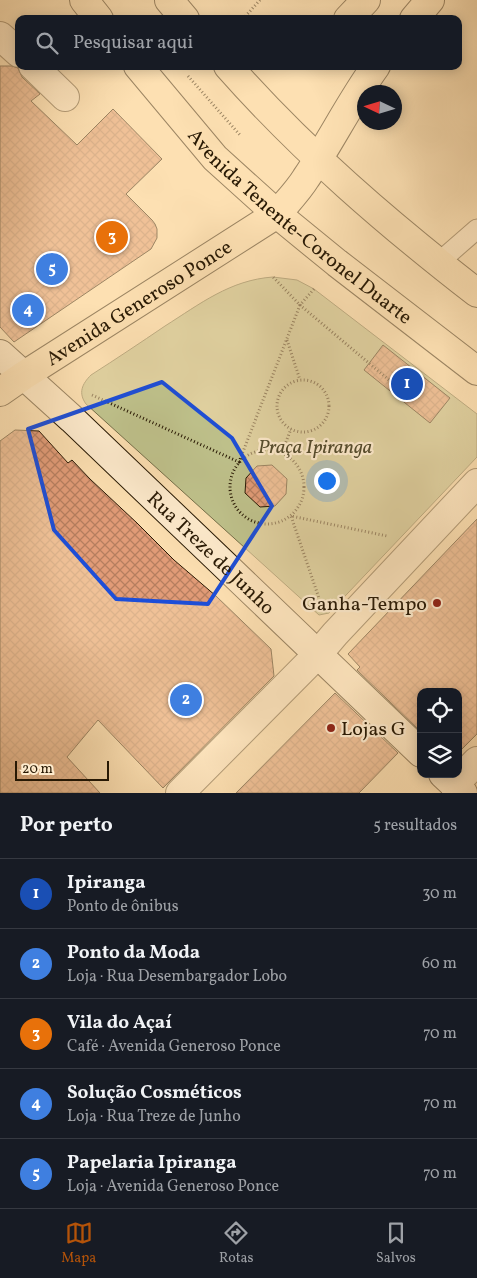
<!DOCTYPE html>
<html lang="pt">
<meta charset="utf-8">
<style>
:root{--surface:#171b24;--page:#242831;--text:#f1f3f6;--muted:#9ea1a6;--line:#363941;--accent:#b45309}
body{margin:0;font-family:Vollkorn,serif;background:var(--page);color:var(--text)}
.controls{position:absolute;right:15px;bottom:15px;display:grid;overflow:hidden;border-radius:10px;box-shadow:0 2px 12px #0003}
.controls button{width:45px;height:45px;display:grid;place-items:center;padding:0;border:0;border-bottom:1px solid var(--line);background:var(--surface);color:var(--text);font:25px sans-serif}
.compass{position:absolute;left:357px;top:85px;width:45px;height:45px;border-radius:50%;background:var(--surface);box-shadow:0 2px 12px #0003;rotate:274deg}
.scale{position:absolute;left:15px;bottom:12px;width:94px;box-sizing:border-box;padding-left:5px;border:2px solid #281904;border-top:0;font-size:14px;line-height:18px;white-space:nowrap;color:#281904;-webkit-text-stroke:4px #feebcd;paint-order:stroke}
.you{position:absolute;left:326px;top:480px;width:18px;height:18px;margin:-12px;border:4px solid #fff;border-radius:50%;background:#1a73e8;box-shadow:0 0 0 8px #1a73e833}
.badge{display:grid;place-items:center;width:32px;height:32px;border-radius:50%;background:var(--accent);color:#fff;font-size:16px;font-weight:700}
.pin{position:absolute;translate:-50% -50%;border:2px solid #fff;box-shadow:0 1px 5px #0006}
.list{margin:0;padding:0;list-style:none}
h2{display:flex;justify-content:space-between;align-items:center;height:65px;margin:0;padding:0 20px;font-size:21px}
h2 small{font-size:16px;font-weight:400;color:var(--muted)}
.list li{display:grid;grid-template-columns:32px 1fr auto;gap:15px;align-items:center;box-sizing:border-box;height:70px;padding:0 20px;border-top:1px solid var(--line)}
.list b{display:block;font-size:19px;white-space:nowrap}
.list p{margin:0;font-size:16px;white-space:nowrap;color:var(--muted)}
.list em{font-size:16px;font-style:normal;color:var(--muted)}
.icon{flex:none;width:28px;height:28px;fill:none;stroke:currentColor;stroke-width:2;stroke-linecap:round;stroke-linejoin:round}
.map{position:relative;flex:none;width:477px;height:793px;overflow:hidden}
.search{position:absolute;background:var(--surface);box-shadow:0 2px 12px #0003;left:15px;right:15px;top:15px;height:55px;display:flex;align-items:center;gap:12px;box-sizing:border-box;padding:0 18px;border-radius:10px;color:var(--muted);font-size:19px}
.sheet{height:415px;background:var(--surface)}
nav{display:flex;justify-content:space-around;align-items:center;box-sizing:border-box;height:70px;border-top:1px solid var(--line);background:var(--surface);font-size:14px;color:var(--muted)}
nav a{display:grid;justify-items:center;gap:2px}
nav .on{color:var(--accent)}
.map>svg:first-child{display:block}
.park{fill:#bfc28c;stroke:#746e48}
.building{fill:url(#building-cross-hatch);stroke:#281904}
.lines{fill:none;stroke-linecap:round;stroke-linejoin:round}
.lane-casing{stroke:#5d4b30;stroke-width:21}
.street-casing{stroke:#5d4b30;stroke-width:30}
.secondary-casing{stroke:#281904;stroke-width:30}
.primary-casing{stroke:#281904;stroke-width:30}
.path{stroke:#281904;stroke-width:3;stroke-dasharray:1 2.5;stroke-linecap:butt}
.lane{stroke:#feebcd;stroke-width:19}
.street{stroke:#feebcd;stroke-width:28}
.secondary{stroke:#feebcd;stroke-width:28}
.primary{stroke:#fde0b2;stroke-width:28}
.marked{fill:none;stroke:#1d4ed8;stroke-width:4;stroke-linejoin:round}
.poi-dot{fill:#8f2418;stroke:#feebcd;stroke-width:2}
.labels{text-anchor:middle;stroke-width:4.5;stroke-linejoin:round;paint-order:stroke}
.street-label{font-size:20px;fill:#281904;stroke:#feebcd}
.park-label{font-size:20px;font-style:italic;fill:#554c2d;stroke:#feebcd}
.poi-label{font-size:20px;fill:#281904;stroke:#feebcd;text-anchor:end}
</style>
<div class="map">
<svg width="477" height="793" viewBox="0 0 477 793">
<defs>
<pattern id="building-cross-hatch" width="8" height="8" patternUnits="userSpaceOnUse" patternTransform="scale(1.25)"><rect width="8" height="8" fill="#e19b77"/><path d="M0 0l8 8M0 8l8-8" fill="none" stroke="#b67e5f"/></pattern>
</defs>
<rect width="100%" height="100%" fill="#fde0b2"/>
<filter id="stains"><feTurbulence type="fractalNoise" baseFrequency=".004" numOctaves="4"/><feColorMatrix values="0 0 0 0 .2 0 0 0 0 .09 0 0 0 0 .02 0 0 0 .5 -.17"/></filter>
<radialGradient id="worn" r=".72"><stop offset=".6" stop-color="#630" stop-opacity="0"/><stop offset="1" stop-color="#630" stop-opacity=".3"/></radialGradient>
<path class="park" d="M273,277L297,280L314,289L477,414V457L329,613L319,615L86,404C78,393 82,384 91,375C116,359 140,343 165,326C200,304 230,280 273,277Z"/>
<g class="building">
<polygon points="0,66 12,66 18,68 22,77 40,94 31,101 77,145 113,109 162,159 126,194 152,220 155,224 157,229 157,238 151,249 14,342 0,327"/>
<polygon points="383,345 450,398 430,423 364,370"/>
<polygon points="15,430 39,431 68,463 72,460 90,479 137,523 174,560 216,596 271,649 274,676 163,788 98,720 67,757 100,793 0,793 0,441"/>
<polygon points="272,465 287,479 286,494 275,506 260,507 245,493 246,478 257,466"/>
<polygon points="477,519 477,734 458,753 458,692 421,692 420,731 357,670 360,667 348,654"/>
<polygon points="335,693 398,753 359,793 236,793"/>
</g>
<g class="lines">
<g class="lane-casing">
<polyline id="lane" points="438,263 477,229"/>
</g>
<g class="street-casing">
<g id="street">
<polyline points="0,36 19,53"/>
<polyline points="33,66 65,97"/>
<polyline points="454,785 477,761"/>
<polyline points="180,793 318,654 335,634 477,483"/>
</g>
</g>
<g class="secondary-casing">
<g id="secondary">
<path id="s1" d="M0,354L72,419L421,753"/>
<polyline points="443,774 463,793"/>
</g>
</g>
<g class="primary-casing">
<g id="primary">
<polyline points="84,0 99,19"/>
<polyline points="169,0 185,19"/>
<polyline points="348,19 366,0"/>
<polyline points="414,19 430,0"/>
<path id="s2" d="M138,66L215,158L277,214L337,263L477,371"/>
<path d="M228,66C303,151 388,224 477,293"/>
<path id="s3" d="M0,392L23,376L277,214C287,202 298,191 306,178C331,141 350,102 376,66"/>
</g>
</g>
<g class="path">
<polyline points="243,19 260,0"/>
<polyline points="188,76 240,135"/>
<polyline points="314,289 300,305 409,397 422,381"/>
<polyline points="287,340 300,380"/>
<circle cx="303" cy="406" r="26"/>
<polyline points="92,395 239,462 300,305 273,277"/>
<circle cx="267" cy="487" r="37"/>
<polyline points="282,452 291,429"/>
<polyline points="322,607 291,516 387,536"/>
</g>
<use href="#lane" class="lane"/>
<use href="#street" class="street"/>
<use href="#secondary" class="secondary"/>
<use href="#primary" class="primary"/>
</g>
<path d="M0 0H477V793H0ZM162,382L232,438L272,506L208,604L116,599L54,530L28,429Z" fill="#fde0b2" fill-opacity=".55" fill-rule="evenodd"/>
<path class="marked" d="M162,382L232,438L272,506L208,604L116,599L54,530L28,429Z"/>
<g class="poi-dot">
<circle cx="437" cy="603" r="5"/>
<circle cx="331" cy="728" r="5"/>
</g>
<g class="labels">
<g class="street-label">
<text dy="7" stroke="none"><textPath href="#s2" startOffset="229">Avenida Tenente-Coronel Duarte</textPath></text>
<text dy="7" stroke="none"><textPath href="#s3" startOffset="165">Avenida Generoso Ponce</textPath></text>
<text dy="7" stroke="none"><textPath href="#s1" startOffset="290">Rua Treze de Junho</textPath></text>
</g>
<g class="park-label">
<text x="315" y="453">Praça Ipiranga</text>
</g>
<g class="poi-label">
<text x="427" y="610">Ganha-Tempo</text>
<text x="341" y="735" text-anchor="start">Lojas G</text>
</g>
</g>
<rect width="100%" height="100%" filter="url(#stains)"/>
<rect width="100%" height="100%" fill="url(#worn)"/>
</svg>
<div class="controls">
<button><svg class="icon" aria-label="locate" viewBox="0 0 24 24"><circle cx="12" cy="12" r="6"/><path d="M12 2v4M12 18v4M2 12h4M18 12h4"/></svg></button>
<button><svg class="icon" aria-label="layers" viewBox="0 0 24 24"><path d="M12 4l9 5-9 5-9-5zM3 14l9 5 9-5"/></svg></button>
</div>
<svg class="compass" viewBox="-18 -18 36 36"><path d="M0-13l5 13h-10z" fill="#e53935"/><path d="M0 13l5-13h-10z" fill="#9ea1a6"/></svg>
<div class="scale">20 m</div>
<div class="you"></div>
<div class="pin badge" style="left:407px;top:384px;background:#1a4fb4">1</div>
<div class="pin badge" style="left:186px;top:700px;background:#3f7fe0">2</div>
<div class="pin badge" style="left:112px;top:237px;background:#e8710a">3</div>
<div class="pin badge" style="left:28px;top:310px;background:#3f7fe0">4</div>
<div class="pin badge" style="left:52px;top:269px;background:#3f7fe0">5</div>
<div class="search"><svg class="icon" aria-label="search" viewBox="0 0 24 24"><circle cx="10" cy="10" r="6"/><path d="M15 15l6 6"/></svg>Pesquisar aqui</div>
</div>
<section class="sheet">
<h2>Por perto<small>5 resultados</small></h2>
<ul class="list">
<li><span class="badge" style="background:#1a4fb4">1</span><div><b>Ipiranga</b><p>Ponto de ônibus</p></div><em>30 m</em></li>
<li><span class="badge" style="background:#3f7fe0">2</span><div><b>Ponto da Moda</b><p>Loja · Rua Desembargador Lobo</p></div><em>60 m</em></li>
<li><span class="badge" style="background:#e8710a">3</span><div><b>Vila do Açaí</b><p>Café · Avenida Generoso Ponce</p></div><em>70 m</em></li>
<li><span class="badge" style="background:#3f7fe0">4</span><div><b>Solução Cosméticos</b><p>Loja · Rua Treze de Junho</p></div><em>70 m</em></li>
<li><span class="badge" style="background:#3f7fe0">5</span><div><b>Papelaria Ipiranga</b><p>Loja · Avenida Generoso Ponce</p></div><em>70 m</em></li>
</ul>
</section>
<nav>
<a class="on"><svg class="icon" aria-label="map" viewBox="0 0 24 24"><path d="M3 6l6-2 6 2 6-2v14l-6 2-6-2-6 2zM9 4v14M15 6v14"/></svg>Mapa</a>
<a><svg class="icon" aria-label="directions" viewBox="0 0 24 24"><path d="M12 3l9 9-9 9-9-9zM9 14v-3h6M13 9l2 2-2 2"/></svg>Rotas</a>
<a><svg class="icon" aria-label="saved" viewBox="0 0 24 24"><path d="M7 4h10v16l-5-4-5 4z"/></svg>Salvos</a>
</nav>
